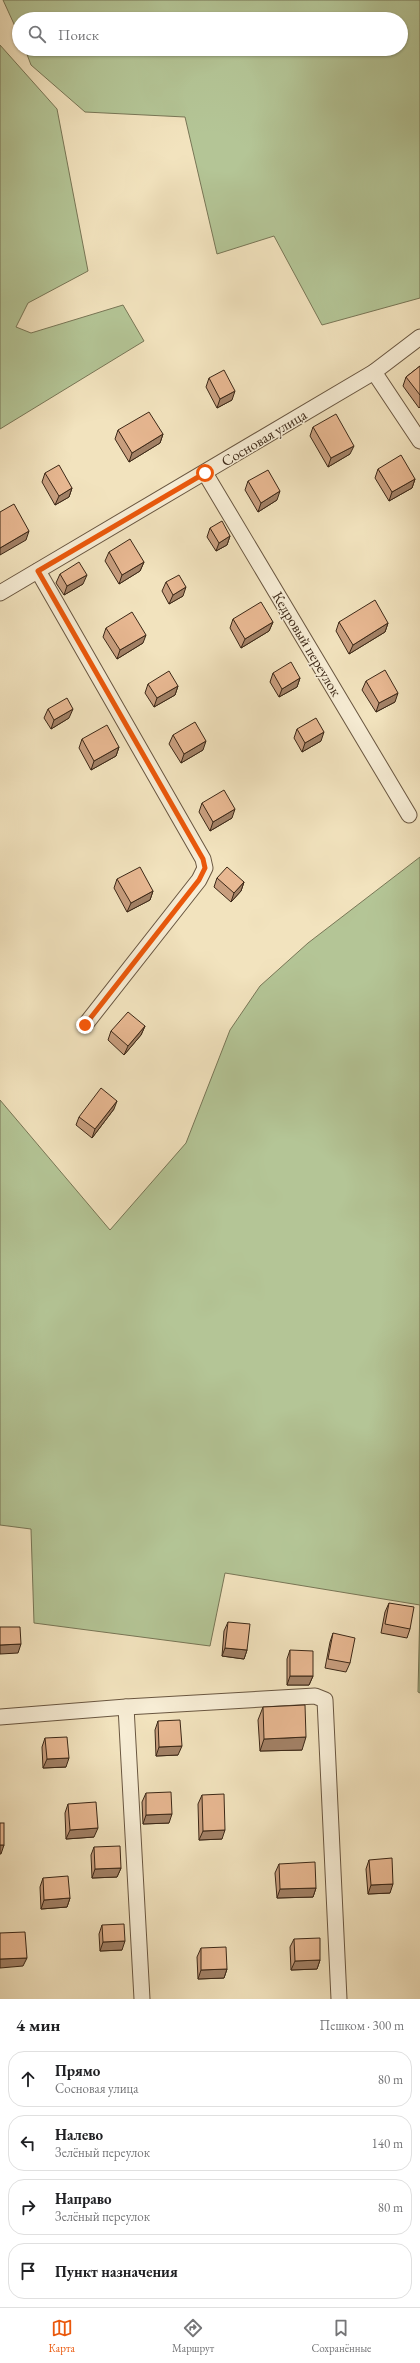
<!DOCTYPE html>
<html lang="ru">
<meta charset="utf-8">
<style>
:root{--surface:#fff;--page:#f6f6f6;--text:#202124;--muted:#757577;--line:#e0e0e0;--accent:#ea580c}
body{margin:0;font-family:"EB Garamond",serif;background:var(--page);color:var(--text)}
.stop{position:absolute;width:12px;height:12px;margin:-9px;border:3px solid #ea580c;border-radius:50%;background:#fff}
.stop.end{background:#ea580c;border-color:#fff;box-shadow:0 1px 4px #0008}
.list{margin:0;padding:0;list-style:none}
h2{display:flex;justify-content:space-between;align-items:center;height:52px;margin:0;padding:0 16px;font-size:17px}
h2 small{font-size:13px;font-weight:400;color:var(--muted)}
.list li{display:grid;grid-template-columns:26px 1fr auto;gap:12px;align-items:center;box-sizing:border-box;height:56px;margin:0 8px 8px;padding:0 8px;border:1px solid var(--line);border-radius:16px}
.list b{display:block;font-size:15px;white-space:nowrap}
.list p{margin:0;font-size:13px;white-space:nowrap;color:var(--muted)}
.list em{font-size:13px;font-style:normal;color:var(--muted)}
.icon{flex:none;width:22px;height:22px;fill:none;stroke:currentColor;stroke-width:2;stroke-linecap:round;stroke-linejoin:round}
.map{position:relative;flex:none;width:420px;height:1999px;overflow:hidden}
.search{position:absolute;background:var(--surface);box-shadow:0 1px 3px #0004;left:12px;right:12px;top:12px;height:44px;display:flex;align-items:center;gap:10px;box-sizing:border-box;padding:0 14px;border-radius:22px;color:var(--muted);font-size:15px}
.sheet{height:308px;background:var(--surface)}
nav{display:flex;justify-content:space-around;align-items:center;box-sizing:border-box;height:56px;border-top:1px solid var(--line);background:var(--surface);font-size:11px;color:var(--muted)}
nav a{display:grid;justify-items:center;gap:2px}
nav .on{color:var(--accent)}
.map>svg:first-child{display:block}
.green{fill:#b4c596;stroke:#787656}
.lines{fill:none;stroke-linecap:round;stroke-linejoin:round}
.street-casing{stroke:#6a5741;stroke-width:17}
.street{stroke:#f7edd5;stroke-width:15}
.wall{fill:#c89e7e;stroke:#3c2817}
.shaded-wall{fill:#a28166;stroke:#3c2817}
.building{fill:#e8b892;stroke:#3c2817}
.route{stroke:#ea580c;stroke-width:5}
.labels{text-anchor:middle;stroke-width:3;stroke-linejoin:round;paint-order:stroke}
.street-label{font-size:15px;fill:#3c2817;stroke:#f7edd5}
</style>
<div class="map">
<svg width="420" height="1999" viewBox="0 0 420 1999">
<rect width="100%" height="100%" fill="#f2e3be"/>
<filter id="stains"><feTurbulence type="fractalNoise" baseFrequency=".005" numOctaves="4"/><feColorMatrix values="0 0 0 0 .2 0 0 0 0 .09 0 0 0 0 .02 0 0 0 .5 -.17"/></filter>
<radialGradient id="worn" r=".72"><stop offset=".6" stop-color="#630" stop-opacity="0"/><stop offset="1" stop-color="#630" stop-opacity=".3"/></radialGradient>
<g class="green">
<polygon points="3,0 420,0 420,298 322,325 274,236 217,254 185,117 85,112 31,65 25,49 401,49 401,19 19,19 19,35"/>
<polygon points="0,45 57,109 88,271 28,303 16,327 31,333 123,305 144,341 0,429"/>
<polygon points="420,857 420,1693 418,1692 420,1605 225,1573 210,1646 34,1623 31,1529 0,1525 0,1100 110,1230 186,1143 230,1030 260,986 308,943"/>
</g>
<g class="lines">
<g class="street-casing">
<g id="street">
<polyline points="374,372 420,441"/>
<polyline points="205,473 409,815"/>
<polyline points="38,571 203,859 205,868 199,880 85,1025"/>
<polyline points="0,593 374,372 420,337"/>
<polyline points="126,1707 142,1999"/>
<polyline points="0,1717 126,1707 315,1696 325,1700 339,1999"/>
</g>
</g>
<use href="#street" class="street"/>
</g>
<g class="wall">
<polygon points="420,366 420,407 419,408 403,386 406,377"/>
<polygon points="209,378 232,400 217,408 206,387"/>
<polygon points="313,427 350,454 328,467 310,436"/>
<polygon points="118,430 163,434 160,443 129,462 115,439"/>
<polygon points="378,469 415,479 412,488 389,501 375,478"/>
<polygon points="45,473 72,488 69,497 55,505 42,482"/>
<polygon points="248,481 277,500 258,512 245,490"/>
<polygon points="210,528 230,536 227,545 216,551 207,537"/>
<polygon points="109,552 144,562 140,571 119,584 105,561"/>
<polygon points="60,574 83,584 64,595 56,583"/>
<polygon points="166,582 183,596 169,604 162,591"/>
<polygon points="233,619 273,622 269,631 241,648 230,628"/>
<polygon points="339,622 388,623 385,632 349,654 336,631"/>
<polygon points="106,628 143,643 117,659 103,637"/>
<polygon points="273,673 300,678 297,687 279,697 270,682"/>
<polygon points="366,681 395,702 376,712 362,690"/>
<polygon points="148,684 178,686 175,695 154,707 145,693"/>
<polygon points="48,709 69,718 51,729 44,718"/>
<polygon points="297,729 321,741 302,752 294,738"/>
<polygon points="173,735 203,750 181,763 169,744"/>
<polygon points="82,739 119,747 116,756 91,770 79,748"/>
<polygon points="202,803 232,818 210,831 199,812"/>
<polygon points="217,878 244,882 241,891 231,902 214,887"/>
<polygon points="117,879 153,891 150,900 127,912 114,888"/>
<polygon points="145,1026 141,1035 124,1055 108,1040 111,1031"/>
<polygon points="114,1109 92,1138 76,1125 79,1117"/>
<polygon points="389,1603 410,1629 407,1638 381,1633 385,1612"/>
<polygon points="228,1622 247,1650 244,1659 222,1656 224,1631"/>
<polygon points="333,1633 350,1663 346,1672 325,1668 330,1642"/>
<polygon points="290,1650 313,1676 309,1685 287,1685 287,1659"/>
<polygon points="263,1707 302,1750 260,1751 258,1720"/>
<polygon points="158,1721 178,1755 156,1756 155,1730"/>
<polygon points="45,1738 66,1767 43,1768 42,1747"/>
<polygon points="146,1793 169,1823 143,1824 142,1802"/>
<polygon points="202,1795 222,1839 199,1840 198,1804"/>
<polygon points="68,1804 94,1837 66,1839 65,1813"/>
<polygon points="94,1847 121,1868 117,1877 92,1878 91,1855"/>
<polygon points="369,1860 390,1893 368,1894 366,1869"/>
<polygon points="279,1864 316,1888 313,1897 277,1898 275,1873"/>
<polygon points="43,1878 70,1898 67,1907 41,1909 40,1887"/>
<polygon points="102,1925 122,1950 100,1951 99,1934"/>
<polygon points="294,1939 320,1960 317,1969 291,1970 290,1947"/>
<polygon points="201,1948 227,1969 224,1978 198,1979 197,1957"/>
</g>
<g class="shaded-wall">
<polygon points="235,391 232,400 217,408 220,399"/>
<polygon points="163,434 160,443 129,462 132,453"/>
<polygon points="354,446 350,454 328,467 331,458"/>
<polygon points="415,479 412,488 389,501 392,492"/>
<polygon points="72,488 69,497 55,505 59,496"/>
<polygon points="280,491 277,500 258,512 261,503"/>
<polygon points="29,531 26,540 0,555 0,548"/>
<polygon points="230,536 227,545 216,551 219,543"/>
<polygon points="144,562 140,571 119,584 122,575"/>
<polygon points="87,575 83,584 64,595 67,586"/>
<polygon points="186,587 183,596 169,604 173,595"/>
<polygon points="273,622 269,631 241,648 245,639"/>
<polygon points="388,623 385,632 349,654 353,645"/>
<polygon points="146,635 143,643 117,659 120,650"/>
<polygon points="300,678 297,687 279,697 282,689"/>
<polygon points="178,686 175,695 154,707 157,698"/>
<polygon points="398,693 395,702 376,712 379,703"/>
<polygon points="73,709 69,718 51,729 54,720"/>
<polygon points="324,732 321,741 302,752 305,743"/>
<polygon points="206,741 203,750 181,763 184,754"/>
<polygon points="119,747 116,756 91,770 94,761"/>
<polygon points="235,809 232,818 210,831 213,822"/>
<polygon points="244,882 241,891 231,902 234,893"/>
<polygon points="153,891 150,900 127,912 131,903"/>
<polygon points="145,1026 141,1035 124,1055 128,1046"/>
<polygon points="117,1101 114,1109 92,1138 95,1129"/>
<polygon points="21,1644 18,1653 0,1654 0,1645"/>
<polygon points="225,1648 247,1650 244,1659 222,1656"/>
<polygon points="290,1676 313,1676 309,1685 287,1685"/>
<polygon points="306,1737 302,1750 260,1751 264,1739"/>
<polygon points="182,1746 178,1755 156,1756 159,1747"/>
<polygon points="69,1758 66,1767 43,1768 47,1759"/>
<polygon points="172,1814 169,1823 143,1824 146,1815"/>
<polygon points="98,1828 94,1837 66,1839 70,1830"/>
<polygon points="225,1830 222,1839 199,1840 203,1831"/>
<polygon points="0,1845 4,1845 1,1854 0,1854"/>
<polygon points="121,1868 117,1877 92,1878 95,1869"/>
<polygon points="393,1884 390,1893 368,1894 371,1885"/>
<polygon points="316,1888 313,1897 277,1898 280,1889"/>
<polygon points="70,1898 67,1907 41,1909 44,1900"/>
<polygon points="125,1941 122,1950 100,1951 103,1942"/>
<polygon points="27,1958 23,1966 0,1968 0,1959"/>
<polygon points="320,1960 317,1969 291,1970 295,1961"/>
<polygon points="227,1969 224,1978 198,1979 201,1970"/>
</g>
<g class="building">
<polygon points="420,366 420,395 406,377"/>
<polygon points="224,370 235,391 220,399 209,378"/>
<polygon points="149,412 163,434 132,453 118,430"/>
<polygon points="336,414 354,446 331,458 313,427"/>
<polygon points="401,455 415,479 392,492 378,469"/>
<polygon points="59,465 72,488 59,496 45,473"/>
<polygon points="268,470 280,491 261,503 248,481"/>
<polygon points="14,504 29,531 0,548 0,512"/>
<polygon points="222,521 230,536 219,543 210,528"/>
<polygon points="130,539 144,562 122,575 109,552"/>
<polygon points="79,562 87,575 67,586 60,574"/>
<polygon points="179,575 186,587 173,595 166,582"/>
<polygon points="375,600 388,623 353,645 339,622"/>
<polygon points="261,602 273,622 245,639 233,619"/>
<polygon points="132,612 146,635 120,650 106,628"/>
<polygon points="291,662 300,678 282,689 273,673"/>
<polygon points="385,670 398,693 379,703 366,681"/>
<polygon points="169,671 178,686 157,698 148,684"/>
<polygon points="67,698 73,709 54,720 48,709"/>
<polygon points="316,718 324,732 305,743 297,729"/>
<polygon points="195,722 206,741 184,754 173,735"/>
<polygon points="107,725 119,747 94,761 82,739"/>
<polygon points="224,790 235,809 213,822 202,803"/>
<polygon points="140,867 153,891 131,903 117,879"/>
<polygon points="227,867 244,882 234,893 217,878"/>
<polygon points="128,1012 145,1026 128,1046 111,1031"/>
<polygon points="101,1088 117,1101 95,1129 79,1117"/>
<polygon points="389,1603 414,1607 410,1629 385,1624"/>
<polygon points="228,1622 250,1624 247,1650 225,1648"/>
<polygon points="0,1627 20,1627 21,1644 0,1645"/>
<polygon points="333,1633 355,1638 350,1663 328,1659"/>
<polygon points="290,1650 313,1651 313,1676 290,1676"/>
<polygon points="305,1705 306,1737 264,1739 263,1707"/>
<polygon points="180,1720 182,1746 159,1747 158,1721"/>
<polygon points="67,1737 69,1758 47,1759 45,1738"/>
<polygon points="171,1792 172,1814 146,1815 146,1793"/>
<polygon points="224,1794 225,1830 203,1831 202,1795"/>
<polygon points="96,1802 98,1828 70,1830 68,1804"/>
<rect x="0" y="1823" width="4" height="22"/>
<polygon points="120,1846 121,1868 95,1869 94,1847"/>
<polygon points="392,1858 393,1884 371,1885 369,1860"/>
<polygon points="315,1862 316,1888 280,1889 279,1864"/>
<polygon points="68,1876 70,1898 44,1900 43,1878"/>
<polygon points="124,1924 125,1941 103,1942 102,1925"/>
<polygon points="25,1932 27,1958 0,1959 0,1933"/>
<polygon points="320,1938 320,1960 295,1961 294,1939"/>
<polygon points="226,1947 227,1969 201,1970 201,1948"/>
</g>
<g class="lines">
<polyline class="route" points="85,1025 199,880 205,868 203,859 38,571 205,473"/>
</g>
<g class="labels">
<g class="street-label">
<text transform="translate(264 438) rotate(-31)" y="5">Сосновая улица</text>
<text transform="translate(307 644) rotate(59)" y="5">Кедровый переулок</text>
</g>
</g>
<rect width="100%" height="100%" filter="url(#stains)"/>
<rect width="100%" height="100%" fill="url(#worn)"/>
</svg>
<div class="stop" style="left:205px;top:473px"></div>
<div class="stop end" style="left:85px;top:1025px"></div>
<div class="search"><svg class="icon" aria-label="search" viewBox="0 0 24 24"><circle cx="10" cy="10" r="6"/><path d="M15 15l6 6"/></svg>Поиск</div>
</div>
<section class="sheet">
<h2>4 мин<small>Пешком · 300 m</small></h2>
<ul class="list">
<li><svg class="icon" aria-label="ahead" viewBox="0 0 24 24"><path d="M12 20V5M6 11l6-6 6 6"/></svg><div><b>Прямо</b><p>Сосновая улица</p></div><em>80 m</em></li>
<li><svg class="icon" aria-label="left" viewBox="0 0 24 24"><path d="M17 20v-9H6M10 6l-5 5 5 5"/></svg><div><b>Налево</b><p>Зелёный переулок</p></div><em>140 m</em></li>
<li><svg class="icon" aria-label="right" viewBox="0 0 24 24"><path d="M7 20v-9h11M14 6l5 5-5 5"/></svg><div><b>Направо</b><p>Зелёный переулок</p></div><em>80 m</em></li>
<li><svg class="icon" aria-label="arrive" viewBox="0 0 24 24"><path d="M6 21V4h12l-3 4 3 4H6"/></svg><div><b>Пункт назначения</b></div></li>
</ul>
</section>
<nav>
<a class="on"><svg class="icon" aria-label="map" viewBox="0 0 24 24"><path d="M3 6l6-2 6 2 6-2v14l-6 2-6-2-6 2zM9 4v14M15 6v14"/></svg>Карта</a>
<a><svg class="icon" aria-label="directions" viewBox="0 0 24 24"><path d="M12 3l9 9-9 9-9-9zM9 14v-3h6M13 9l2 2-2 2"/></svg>Маршрут</a>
<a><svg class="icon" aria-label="saved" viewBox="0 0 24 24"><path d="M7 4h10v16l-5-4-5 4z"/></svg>Сохранённые</a>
</nav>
